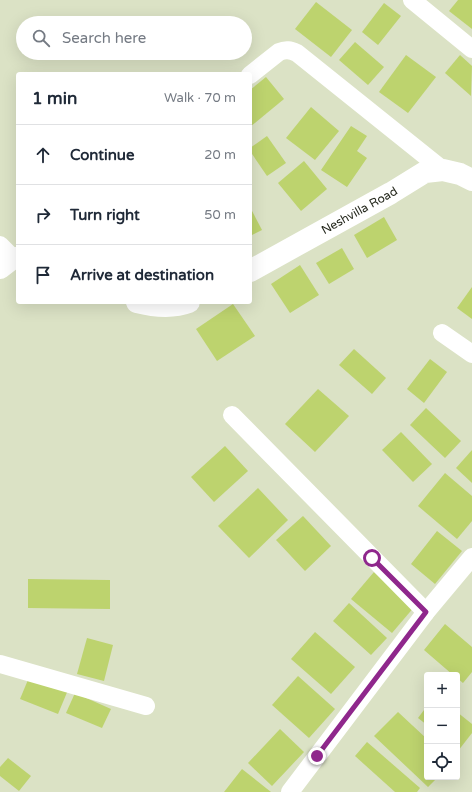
<!DOCTYPE html>
<meta charset="utf-8">
<style>
:root{--surface:#fff;--page:#f6f6f7;--text:#1f2937;--muted:#747a83;--line:#e0e1e3}
body{margin:0;font-family:"Varela Round",sans-serif;background:var(--page);color:var(--text)}
.controls{position:absolute;right:12px;bottom:12px;display:grid;overflow:hidden;border-radius:4px;box-shadow:0 4px 16px #0002}
.controls button{width:36px;height:36px;display:grid;place-items:center;padding:0;border:0;border-bottom:1px solid var(--line);background:var(--surface);color:var(--text);font:20px sans-serif}
.stop{position:absolute;width:12px;height:12px;margin:-9px;border:3px solid #8f278c;border-radius:50%;background:#fff}
.stop.end{background:#8f278c;border-color:#fff;box-shadow:0 1px 4px #0008}
.list{margin:0;padding:0;list-style:none}
h2{display:flex;justify-content:space-between;align-items:center;height:52px;margin:0;padding:0 16px;font-size:17px}
h2 small{font-size:13px;font-weight:400;color:var(--muted)}
.list li{display:grid;grid-template-columns:26px 1fr auto;gap:12px;align-items:center;box-sizing:border-box;height:60px;padding:0 16px;border-top:1px solid var(--line)}
.list b{display:block;font-size:15px;white-space:nowrap}
.list em{font-size:13px;font-style:normal;color:var(--muted)}
.icon{flex:none;width:22px;height:22px;fill:none;stroke:currentColor;stroke-width:2;stroke-linecap:round;stroke-linejoin:round}
.map{position:relative;flex:none;width:472px;height:792px;overflow:hidden}
.search{position:absolute;background:var(--surface);box-shadow:0 4px 16px #0002;left:16px;top:16px;width:236px;height:44px;display:flex;align-items:center;gap:10px;box-sizing:border-box;padding:0 14px;border-radius:22px;color:var(--muted);font-size:15px}
.panel{position:absolute;background:var(--surface);box-shadow:0 4px 16px #0002;left:16px;top:72px;width:236px;height:232px;border-radius:4px}
.map>svg:first-child{display:block}
.building{fill:#bdd36e}
.lines{fill:none;stroke-linecap:round;stroke-linejoin:round}
.minor{stroke:#fff;stroke-width:18}
.tertiary{stroke:#fff;stroke-width:22}
.route{stroke:#8f278c;stroke-width:5}
.labels{text-anchor:middle;stroke-width:4;stroke-linejoin:round;paint-order:stroke}
.street-label{font-size:12px;fill:#26291e;stroke:#e8f0d2}
</style>
<div class="map">
<svg width="472" height="792" viewBox="0 0 472 792">
<rect width="100%" height="100%" fill="#dbe2c5"/>
<g class="building">
<polygon points="458,0 472,0 472,29 449,11"/>
<polygon points="316,2 352,30 331,57 295,29"/>
<polygon points="384,3 401,16 378,45 362,32"/>
<polygon points="355,42 384,67 368,85 339,60"/>
<polygon points="406,55 436,77 408,113 379,92"/>
<polygon points="460,55 472,66 471,96 445,73"/>
<polygon points="266,77 284,99 250,127 250,90"/>
<polygon points="311,107 339,131 315,160 286,138"/>
<polygon points="351,126 367,136 357,151 367,158 347,187 321,170"/>
<polygon points="267,136 286,163 267,176 250,151 250,148"/>
<polygon points="304,161 327,189 301,211 278,183"/>
<polygon points="250,207 262,230 250,236"/>
<polygon points="384,217 397,240 367,258 354,235"/>
<polygon points="342,248 354,269 329,284 316,263"/>
<polygon points="300,265 319,295 290,313 271,284"/>
<polygon points="472,287 472,319 457,308"/>
<polygon points="233,304 255,336 217,361 196,329"/>
<polygon points="354,349 386,378 372,394 339,365"/>
<polygon points="430,359 447,372 424,403 407,389"/>
<polygon points="318,389 349,416 315,452 285,424"/>
<polygon points="426,408 461,441 445,458 410,425"/>
<polygon points="401,432 432,464 413,482 382,450"/>
<polygon points="225,446 248,471 214,502 191,477"/>
<polygon points="472,450 472,483 456,468"/>
<polygon points="445,473 472,496 472,521 457,539 418,506"/>
<polygon points="258,488 288,520 249,558 218,526"/>
<polygon points="303,516 331,546 305,571 276,540"/>
<polygon points="437,531 462,551 435,584 411,564"/>
<polygon points="374,572 415,606 392,633 351,599"/>
<polygon points="28,579 110,580 110,609 28,608"/>
<polygon points="349,603 387,638 371,655 333,621"/>
<polygon points="445,624 472,647 472,672 463,683 457,678 457,675 453,675 424,650"/>
<polygon points="315,632 355,667 331,694 291,659"/>
<polygon points="87,638 113,645 104,681 77,674"/>
<polygon points="30,675 68,690 58,714 20,699"/>
<polygon points="298,676 335,709 309,738 272,705"/>
<polygon points="75,693 111,709 102,728 66,713"/>
<polygon points="427,706 427,725 418,718"/>
<polygon points="398,712 427,739 427,777 438,777 428,787 374,736"/>
<polygon points="457,712 472,724 472,733 458,751 457,750"/>
<polygon points="280,729 304,752 272,786 248,763"/>
<polygon points="367,742 420,788 417,792 395,792 355,756"/>
<polygon points="8,758 31,776 19,791 0,776 0,767"/>
<polygon points="242,769 271,792 224,792"/>
</g>
<g class="lines">
<g class="minor">
<polyline points="412,0 472,49"/>
<path d="M250,75L279,52C286,49 290,50 297,53L443,170"/>
<polyline points="0,245 13,258"/>
<polyline points="442,333 472,354"/>
<polyline points="232,415 426,612"/>
<polyline points="0,664 146,706"/>
<polyline points="290,792 426,612 472,557"/>
</g>
<g class="tertiary">
<polyline points="0,268 13,258 18,258"/>
<path id="s1" d="M250,271L391,193L425,172L443,170L460,174L472,180"/>
<path d="M137,302C153,306 173,308 189,302"/>
</g>
</g>
<g class="lines">
<polyline class="route" points="317,756 426,612 372,558"/>
</g>
<g class="labels">
<g class="street-label">
<text dy="4" stroke="none"><textPath href="#s1" startOffset="125">Neshvilla Road</textPath></text>
</g>
</g>
</svg>
<div class="controls">
<button>+</button>
<button>−</button>
<button><svg class="icon" aria-label="locate" viewBox="0 0 24 24"><circle cx="12" cy="12" r="6"/><path d="M12 2v4M12 18v4M2 12h4M18 12h4"/></svg></button>
</div>
<div class="stop" style="left:372px;top:558px"></div>
<div class="stop end" style="left:317px;top:756px"></div>
<div class="search"><svg class="icon" aria-label="search" viewBox="0 0 24 24"><circle cx="10" cy="10" r="6"/><path d="M15 15l6 6"/></svg>Search here</div>
<section class="panel">
<h2>1 min<small>Walk · 70 m</small></h2>
<ul class="list">
<li><svg class="icon" aria-label="ahead" viewBox="0 0 24 24"><path d="M12 20V5M6 11l6-6 6 6"/></svg><div><b>Continue</b></div><em>20 m</em></li>
<li><svg class="icon" aria-label="right" viewBox="0 0 24 24"><path d="M7 20v-9h11M14 6l5 5-5 5"/></svg><div><b>Turn right</b></div><em>50 m</em></li>
<li><svg class="icon" aria-label="arrive" viewBox="0 0 24 24"><path d="M6 21V4h12l-3 4 3 4H6"/></svg><div><b>Arrive at destination</b></div></li>
</ul>
</section>
</div>
